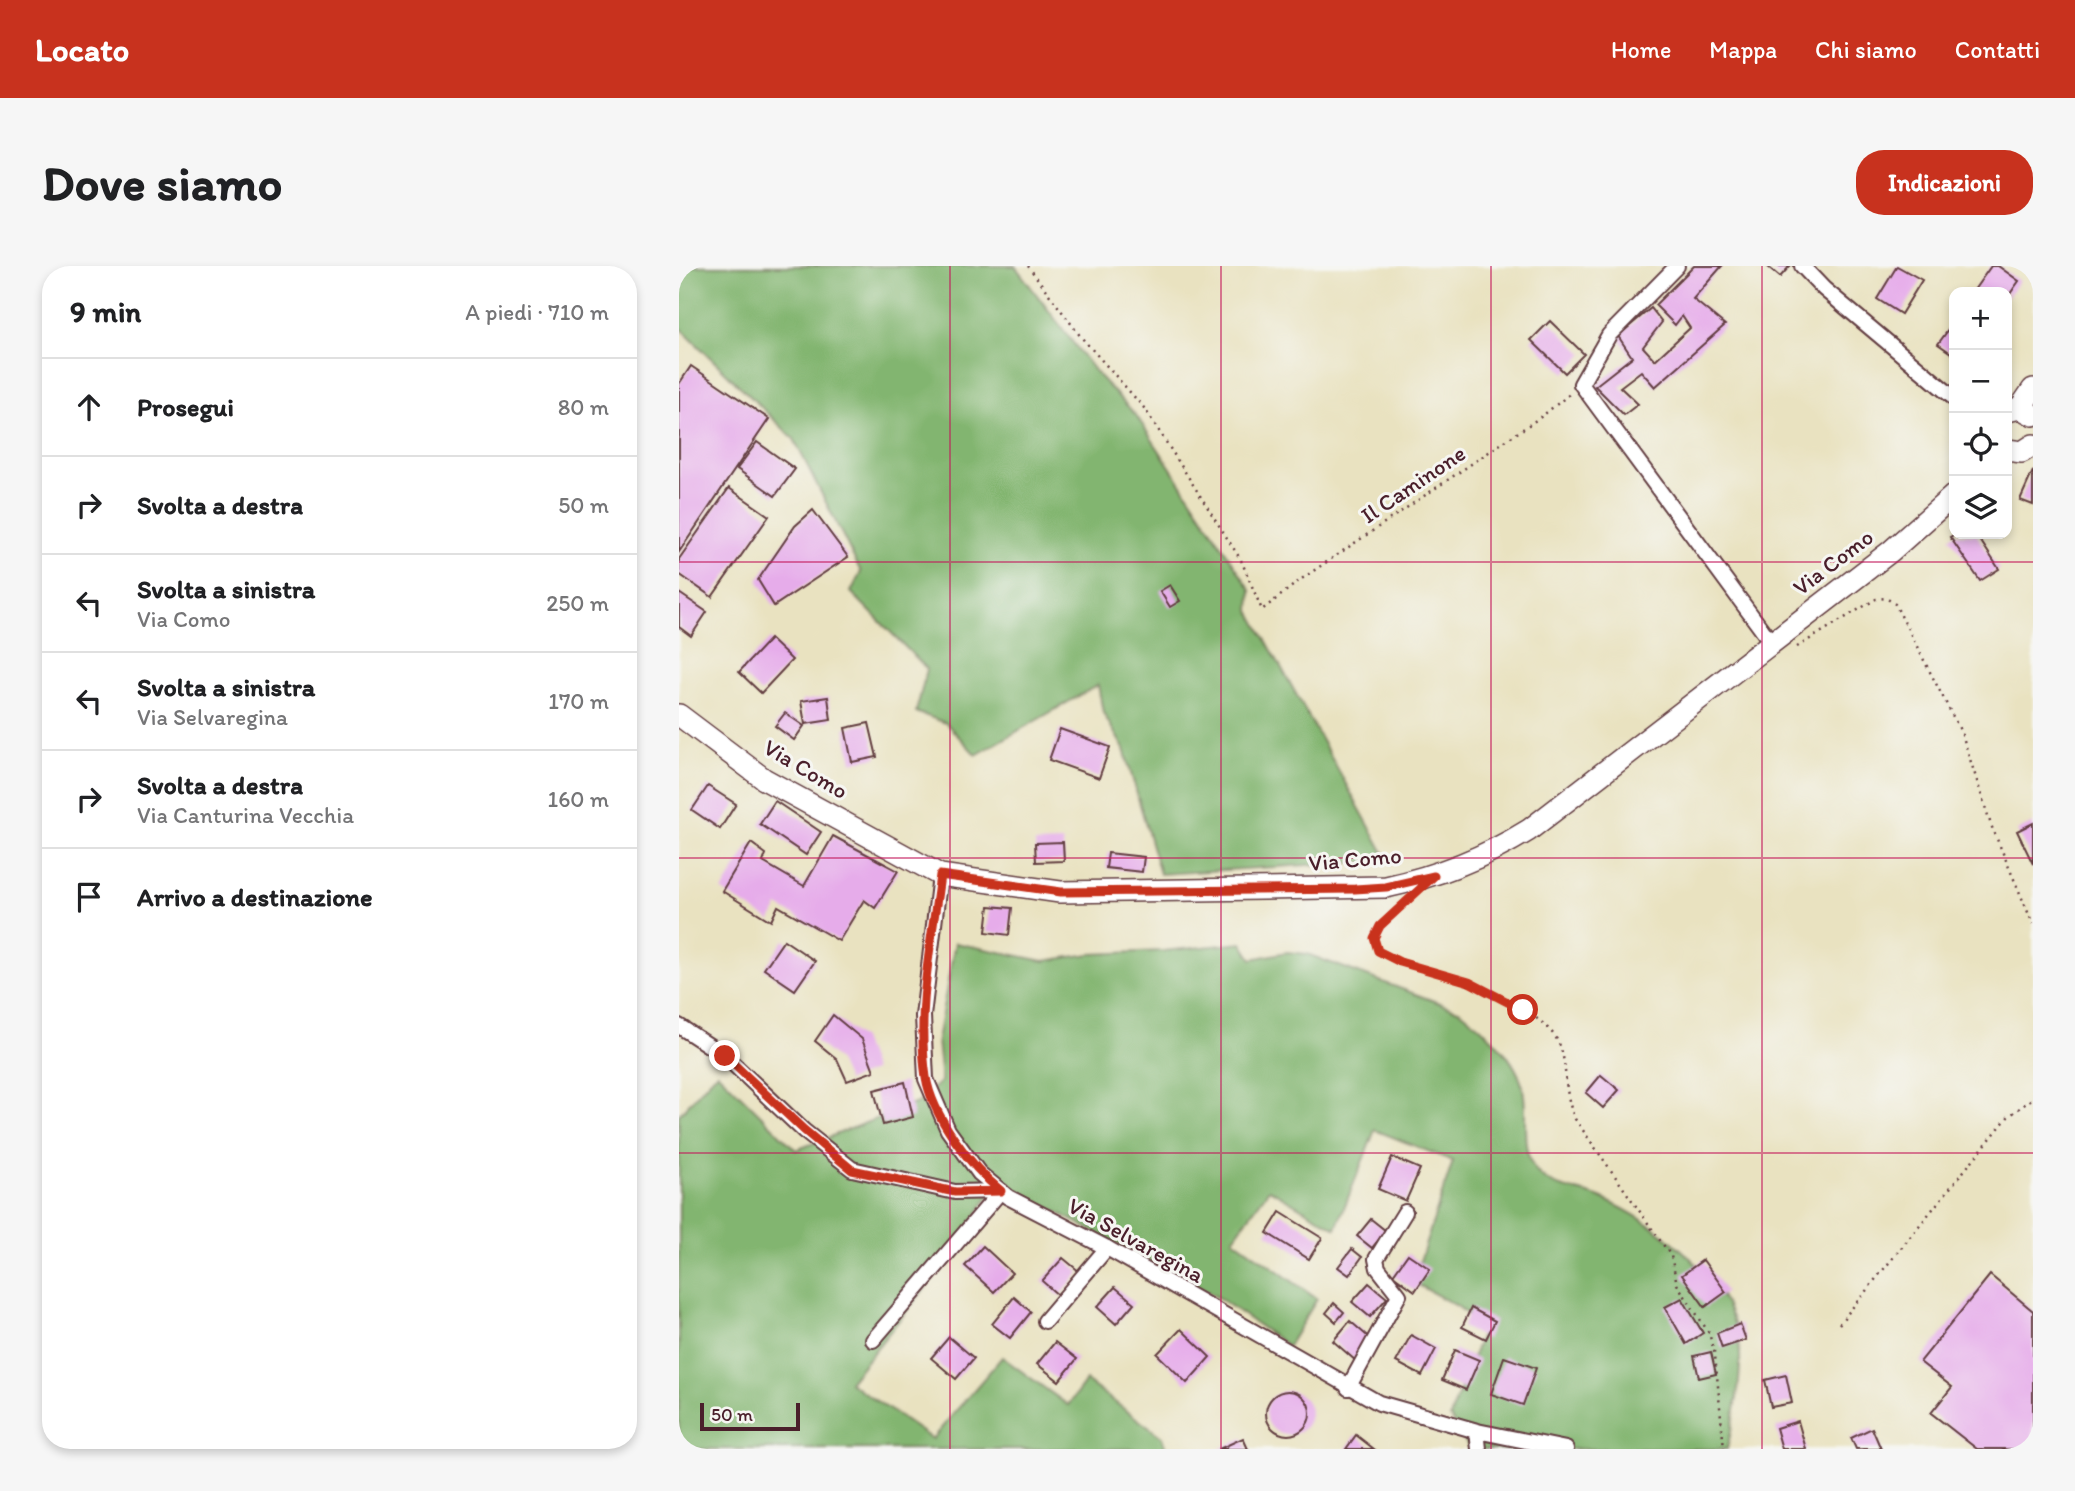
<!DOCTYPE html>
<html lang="it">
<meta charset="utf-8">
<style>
:root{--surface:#fff;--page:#f6f6f6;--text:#202124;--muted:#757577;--line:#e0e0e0;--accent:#c8321e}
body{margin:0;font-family:Itim,sans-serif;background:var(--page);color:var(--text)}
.controls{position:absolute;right:21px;top:21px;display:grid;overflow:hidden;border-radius:14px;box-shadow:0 4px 10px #0003}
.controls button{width:63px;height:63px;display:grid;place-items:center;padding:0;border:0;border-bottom:2px solid var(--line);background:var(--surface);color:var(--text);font:35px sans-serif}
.scale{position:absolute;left:21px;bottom:18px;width:100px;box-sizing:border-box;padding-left:7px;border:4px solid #4a1f2b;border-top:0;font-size:19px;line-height:24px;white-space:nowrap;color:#4a1f2b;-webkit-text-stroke:5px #f6f6f2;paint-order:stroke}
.stop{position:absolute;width:21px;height:21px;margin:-16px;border:5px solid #c8321e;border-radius:50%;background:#fff}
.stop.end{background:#c8321e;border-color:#fff;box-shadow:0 2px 7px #0008}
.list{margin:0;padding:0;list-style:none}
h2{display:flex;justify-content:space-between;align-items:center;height:91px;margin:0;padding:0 28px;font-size:30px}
h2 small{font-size:23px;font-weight:400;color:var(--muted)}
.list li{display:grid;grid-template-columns:46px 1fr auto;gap:21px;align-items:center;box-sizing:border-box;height:98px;padding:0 28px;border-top:2px solid var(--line)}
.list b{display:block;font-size:26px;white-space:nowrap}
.list p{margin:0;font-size:23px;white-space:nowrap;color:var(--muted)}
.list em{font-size:23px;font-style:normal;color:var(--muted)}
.icon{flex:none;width:38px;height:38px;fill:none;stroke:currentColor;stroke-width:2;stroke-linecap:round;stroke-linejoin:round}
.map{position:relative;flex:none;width:1354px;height:1183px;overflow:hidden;border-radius:28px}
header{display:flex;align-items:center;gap:42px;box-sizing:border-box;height:98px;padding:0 35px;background:var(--accent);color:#fff}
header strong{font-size:33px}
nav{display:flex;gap:38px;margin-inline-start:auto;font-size:24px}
.intro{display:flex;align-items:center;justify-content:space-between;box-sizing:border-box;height:168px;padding:0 42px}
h1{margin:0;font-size:49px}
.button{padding:18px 32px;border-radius:28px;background:var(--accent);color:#fff;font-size:24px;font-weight:700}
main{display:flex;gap:42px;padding:0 42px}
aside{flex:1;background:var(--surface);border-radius:28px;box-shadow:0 4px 10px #0003}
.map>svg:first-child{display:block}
.forest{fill:#82b570;stroke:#666a4e;stroke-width:2}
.building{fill:#e6acea}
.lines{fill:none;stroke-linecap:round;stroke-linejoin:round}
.street-casing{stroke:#623c41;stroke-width:18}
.secondary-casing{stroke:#623c41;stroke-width:24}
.path{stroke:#623c41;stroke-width:2.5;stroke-dasharray:2 5;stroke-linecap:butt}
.street{stroke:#fff;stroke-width:14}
.secondary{stroke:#fff;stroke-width:21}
.route{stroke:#c8321e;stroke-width:9}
.grid{fill:none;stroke:#c2185b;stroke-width:2;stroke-opacity:0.55}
.labels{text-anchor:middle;stroke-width:6;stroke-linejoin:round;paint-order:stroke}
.street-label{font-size:23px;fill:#4a1f2b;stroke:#f6f6f2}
</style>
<header>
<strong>Locato</strong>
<nav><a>Home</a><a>Mappa</a><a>Chi siamo</a><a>Contatti</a></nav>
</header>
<div class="intro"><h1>Dove siamo</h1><a class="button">Indicazioni</a></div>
<main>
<aside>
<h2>9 min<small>A piedi · 710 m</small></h2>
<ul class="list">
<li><svg class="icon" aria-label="ahead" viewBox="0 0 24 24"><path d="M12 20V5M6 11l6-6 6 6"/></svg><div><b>Prosegui</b></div><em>80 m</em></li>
<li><svg class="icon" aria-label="right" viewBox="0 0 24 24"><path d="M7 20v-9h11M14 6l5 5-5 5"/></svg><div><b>Svolta a destra</b></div><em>50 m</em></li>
<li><svg class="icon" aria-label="left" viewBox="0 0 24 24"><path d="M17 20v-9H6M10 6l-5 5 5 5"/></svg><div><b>Svolta a sinistra</b><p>Via Como</p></div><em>250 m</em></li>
<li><svg class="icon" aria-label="left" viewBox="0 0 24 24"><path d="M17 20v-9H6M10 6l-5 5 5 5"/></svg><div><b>Svolta a sinistra</b><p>Via Selvaregina</p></div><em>170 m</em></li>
<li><svg class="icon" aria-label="right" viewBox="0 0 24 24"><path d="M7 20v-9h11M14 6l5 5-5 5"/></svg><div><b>Svolta a destra</b><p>Via Canturina Vecchia</p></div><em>160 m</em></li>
<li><svg class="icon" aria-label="arrive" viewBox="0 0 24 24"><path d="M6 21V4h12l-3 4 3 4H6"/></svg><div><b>Arrivo a destinazione</b></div></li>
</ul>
</aside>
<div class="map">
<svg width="1354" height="1183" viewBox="0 0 1354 1183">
<rect width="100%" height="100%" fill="#f6f6f2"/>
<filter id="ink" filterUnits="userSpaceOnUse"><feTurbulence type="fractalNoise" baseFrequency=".0143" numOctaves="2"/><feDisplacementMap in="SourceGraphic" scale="14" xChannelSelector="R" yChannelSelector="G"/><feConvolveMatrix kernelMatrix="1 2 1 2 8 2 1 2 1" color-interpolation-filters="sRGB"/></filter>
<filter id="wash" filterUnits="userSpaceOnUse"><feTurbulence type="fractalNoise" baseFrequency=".00686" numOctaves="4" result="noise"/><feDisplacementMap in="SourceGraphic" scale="28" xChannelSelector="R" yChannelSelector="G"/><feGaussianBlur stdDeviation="1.57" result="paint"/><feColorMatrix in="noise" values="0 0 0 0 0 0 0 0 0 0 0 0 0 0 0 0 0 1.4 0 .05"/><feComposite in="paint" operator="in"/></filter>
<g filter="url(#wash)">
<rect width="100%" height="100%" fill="#e9e2c0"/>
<g class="forest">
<polygon points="0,0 336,0 417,107 457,149 572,324 571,345 709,594 481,608 445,483 424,447 419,419 297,489 267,457 237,446 248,403 172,326 182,306 115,173 0,61"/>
<path d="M276,677L365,695L411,688L484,685L563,677L573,693L608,686L628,688L782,745C806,764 838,792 844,823C850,851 839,883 858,906C874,925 900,923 921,932C980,956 1058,1018 1061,1088C1062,1119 1055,1153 1048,1183H791L771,1151L805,1061L778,1040L734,1016L774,895L696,864L657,962L590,923L554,973L638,1033L609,1080L540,1032L320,915L260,1005L170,1116L253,1173L323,1091L389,1139L407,1115L483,1171L487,1183H0V849L38,806L117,884L238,837L262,815L258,774Z"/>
</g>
<g id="blocks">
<g class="building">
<polygon points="1015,0 1043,0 1014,33 1046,59 976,121 962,105 941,121 959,138 945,149 916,120 953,91 939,70 972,42 983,56 964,81 976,94 1011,62 1003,50 996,59 976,39"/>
<polygon points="1088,0 1111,0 1101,11"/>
<polygon points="1218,0 1243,14 1222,48 1198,33"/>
<polygon points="1312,0 1319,0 1340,15 1328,32 1328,26 1295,24"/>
<polygon points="871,55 905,88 886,107 852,74"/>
<polygon points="1275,56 1275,89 1259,78"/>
<polygon points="12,100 90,153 0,286 0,118"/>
<polygon points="78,176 116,203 96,230 58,203"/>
<polygon points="1354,205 1354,239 1341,234"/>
<polygon points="50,222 90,250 33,331 0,308 0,293"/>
<polygon points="134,244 169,291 95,340 79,314 116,260"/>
<polygon points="1276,268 1297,268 1320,303 1301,315 1271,271"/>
<polygon points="491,319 501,335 491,341 481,325"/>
<polygon points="0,327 28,346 12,370 0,361"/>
<polygon points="91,373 113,394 82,427 60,406"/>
<polygon points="149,431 152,454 126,458 122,435"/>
<polygon points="106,447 125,460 115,474 96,460"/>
<polygon points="190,457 198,491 173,496 166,462"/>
<polygon points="381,463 431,481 420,512 370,494"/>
<polygon points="29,520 57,538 41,563 13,544"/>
<polygon points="96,535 142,566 127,589 81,558"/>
<polygon points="1354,557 1354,598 1338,565"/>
<polygon points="154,570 219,605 196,642 185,634 160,675 99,640 92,655 43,625 72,577 87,588 84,596 125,620"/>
<polygon points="384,576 385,595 357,596 356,577"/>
<polygon points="429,587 465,591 463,606 427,602"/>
<polygon points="310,640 333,642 330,669 307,666"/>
<polygon points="105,674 136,695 116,724 85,703"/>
<polygon points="154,749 183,773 195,805 168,815 158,793 136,775"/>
<polygon points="922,809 940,824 924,842 907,827"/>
<polygon points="226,816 234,851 204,859 195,824"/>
<polygon points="713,891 741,903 727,935 699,923"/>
<polygon points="601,946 643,972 630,993 588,967"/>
<polygon points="692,953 707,965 693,982 678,970"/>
<polygon points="304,980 333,1007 315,1026 286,1000"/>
<polygon points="673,983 683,991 670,1009 659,1001"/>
<polygon points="729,988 751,1003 736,1025 714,1009"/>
<polygon points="384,992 401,1006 380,1030 363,1015"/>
<polygon points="1024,994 1047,1026 1026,1041 1003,1009"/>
<polygon points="1311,1009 1354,1045 1354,1183 1298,1183 1252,1147 1273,1121 1241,1096"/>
<polygon points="690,1017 708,1032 691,1051 673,1036"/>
<polygon points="436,1021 455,1037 437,1058 418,1041"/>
<polygon points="335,1031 352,1046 331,1072 313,1058"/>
<polygon points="1003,1032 1024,1067 1007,1078 986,1041"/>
<polygon points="655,1037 665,1046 657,1056 647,1047"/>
<polygon points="792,1042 816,1055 807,1073 783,1061"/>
<polygon points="671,1055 694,1075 677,1095 654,1075"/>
<polygon points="1061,1058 1067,1074 1043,1082 1038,1067"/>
<polygon points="502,1063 531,1091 508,1117 478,1088"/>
<polygon points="732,1069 757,1083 743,1110 717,1096"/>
<polygon points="270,1071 295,1092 277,1113 252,1092"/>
<polygon points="376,1076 398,1093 380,1115 358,1098"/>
<polygon points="776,1084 800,1094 787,1124 763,1114"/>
<polygon points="1032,1086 1037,1108 1020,1112 1015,1090"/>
<polygon points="825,1091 857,1102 844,1139 812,1128"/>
<polygon points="1107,1109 1113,1137 1092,1141 1086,1114"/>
<circle cx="609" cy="1147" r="22"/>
<polygon points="1119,1155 1127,1183 1103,1183 1097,1162"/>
<polygon points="1193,1162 1202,1183 1177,1183 1172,1172"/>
<polygon points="677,1169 695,1183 667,1183"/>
<polygon points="564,1172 569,1183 540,1183"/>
</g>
</g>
</g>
<g filter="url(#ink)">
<use href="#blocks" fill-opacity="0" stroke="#623c41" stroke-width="2"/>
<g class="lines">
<g class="street-casing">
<g id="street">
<polyline points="998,0 930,69 902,118 1092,376"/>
<polyline points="1123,0 1145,23 1275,132"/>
<polyline points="261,609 244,750 247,813 269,864 300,907 329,931 428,982 700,1137 798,1165 887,1183"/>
<polyline points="0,760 46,790 125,865 173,903 276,926 322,925"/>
<polyline points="366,1055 428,982"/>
<polyline points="194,1074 322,925"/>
<polyline points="669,1122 720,1029 699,1002 697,993 726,946"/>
<polyline points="798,1165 800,1183"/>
</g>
</g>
<g class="secondary-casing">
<g id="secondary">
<polyline points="1341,142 1354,123"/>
<polyline points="1328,145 1341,142 1354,149"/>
<polyline points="1328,184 1343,186 1354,179"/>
<path d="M0,449L85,513L261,609L381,626L707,621C759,610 805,592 850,564L1212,285L1275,229"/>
</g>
</g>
<g class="path">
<polyline points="349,0 402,71 466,143 562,294 583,344 624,312 863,150 892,127"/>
<polyline points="1118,381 1197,333 1207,332 1216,338 1283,468 1312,559 1354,658"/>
<path d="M729,633L701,660L695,672L699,685C742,706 863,732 881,780C889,802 884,826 896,853L992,990L998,1018L1030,1067L1036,1089L1045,1183"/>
<polyline points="1160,1058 1329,851 1354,832"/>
</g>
<use href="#street" class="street"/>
<use href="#secondary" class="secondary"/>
</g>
</g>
<g class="lines" filter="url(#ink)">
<path class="route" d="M46,790L125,864L173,904L276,926L322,925C292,901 253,850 247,811C237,745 253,675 261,609L382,626L676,623L707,621L755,610L701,660L695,672L699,685L721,696L790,716L844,744"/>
</g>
<path class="grid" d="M271,0V1183M542,0V1183M812,0V1183M1083,0V1183M0,296H1354M0,592H1354M0,887H1354"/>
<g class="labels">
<g class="street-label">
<text transform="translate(734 218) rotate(-34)" y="8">Il Caminone</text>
<text transform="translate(1154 296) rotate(-37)" y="8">Via Como</text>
<text transform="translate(127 503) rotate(31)" y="8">Via Como</text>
<text transform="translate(676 593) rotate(-5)" y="8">Via Como</text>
<text transform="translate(457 974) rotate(29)" y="8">Via Selvaregina</text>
</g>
</g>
</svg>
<div class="controls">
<button>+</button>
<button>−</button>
<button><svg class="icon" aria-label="locate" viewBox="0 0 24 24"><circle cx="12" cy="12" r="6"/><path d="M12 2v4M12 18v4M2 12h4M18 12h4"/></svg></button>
<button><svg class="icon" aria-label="layers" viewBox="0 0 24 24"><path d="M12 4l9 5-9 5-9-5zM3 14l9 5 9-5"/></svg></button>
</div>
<div class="scale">50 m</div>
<div class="stop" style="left:844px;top:744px"></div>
<div class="stop end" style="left:46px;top:790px"></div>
</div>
</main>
